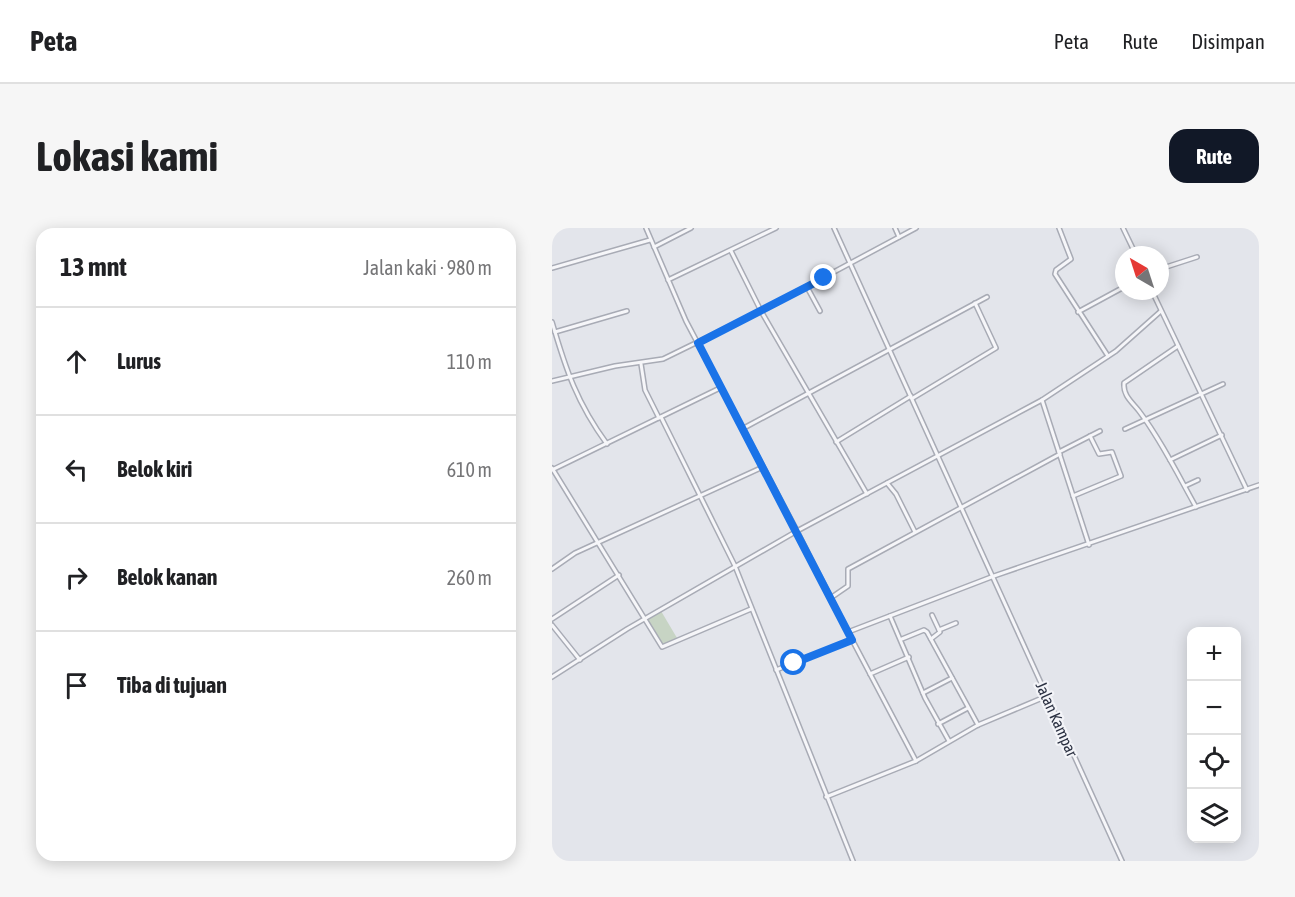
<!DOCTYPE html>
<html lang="id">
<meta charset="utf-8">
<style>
:root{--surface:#fff;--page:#f6f6f6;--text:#202124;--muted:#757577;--line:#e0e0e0;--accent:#111827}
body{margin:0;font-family:"Asap Condensed",sans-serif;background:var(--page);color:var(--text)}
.controls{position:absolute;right:18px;bottom:18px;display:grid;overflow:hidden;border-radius:12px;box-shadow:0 3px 15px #0003}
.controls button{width:54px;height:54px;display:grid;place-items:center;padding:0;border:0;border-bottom:2px solid var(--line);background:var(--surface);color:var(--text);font:30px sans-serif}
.compass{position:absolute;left:563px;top:18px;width:54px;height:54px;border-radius:50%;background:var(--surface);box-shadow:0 3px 15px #0003;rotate:321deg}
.stop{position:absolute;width:18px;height:18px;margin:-14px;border:4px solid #1a73e8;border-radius:50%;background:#fff}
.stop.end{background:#1a73e8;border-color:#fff;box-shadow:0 2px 6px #0008}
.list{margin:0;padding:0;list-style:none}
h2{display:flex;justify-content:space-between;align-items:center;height:78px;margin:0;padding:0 24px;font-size:26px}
h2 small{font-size:20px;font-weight:400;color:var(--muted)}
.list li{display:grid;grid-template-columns:39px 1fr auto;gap:18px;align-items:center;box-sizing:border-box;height:108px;padding:0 24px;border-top:2px solid var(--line)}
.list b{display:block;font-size:22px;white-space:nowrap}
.list em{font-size:20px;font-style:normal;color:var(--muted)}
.icon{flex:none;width:33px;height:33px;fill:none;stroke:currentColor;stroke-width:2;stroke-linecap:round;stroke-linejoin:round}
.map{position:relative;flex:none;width:707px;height:633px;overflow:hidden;border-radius:18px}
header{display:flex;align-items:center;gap:36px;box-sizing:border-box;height:84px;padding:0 30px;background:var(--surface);border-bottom:2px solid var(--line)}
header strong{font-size:28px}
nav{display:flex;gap:33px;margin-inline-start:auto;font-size:21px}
.intro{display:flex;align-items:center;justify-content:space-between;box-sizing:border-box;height:144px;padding:0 36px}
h1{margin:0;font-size:42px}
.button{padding:15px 27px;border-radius:18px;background:var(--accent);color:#fff;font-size:21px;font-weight:700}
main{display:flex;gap:36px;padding:0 36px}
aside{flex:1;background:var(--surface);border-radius:18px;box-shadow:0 3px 15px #0003}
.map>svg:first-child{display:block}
.green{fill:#c7d4c4}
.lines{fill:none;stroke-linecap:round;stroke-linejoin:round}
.minor-casing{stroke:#a8abb5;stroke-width:6}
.minor{stroke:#f6f6f9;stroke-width:3}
.route{stroke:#1a73e8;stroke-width:8}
.labels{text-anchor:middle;stroke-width:4.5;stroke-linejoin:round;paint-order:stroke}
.street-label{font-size:16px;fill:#2b3142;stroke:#f3f4f8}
</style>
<header>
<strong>Peta</strong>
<nav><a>Peta</a><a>Rute</a><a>Disimpan</a></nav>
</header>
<div class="intro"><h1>Lokasi kami</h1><a class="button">Rute</a></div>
<main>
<aside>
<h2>13 mnt<small>Jalan kaki · 980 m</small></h2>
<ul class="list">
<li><svg class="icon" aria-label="ahead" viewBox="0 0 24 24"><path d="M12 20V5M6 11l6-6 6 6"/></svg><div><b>Lurus</b></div><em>110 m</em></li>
<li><svg class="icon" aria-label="left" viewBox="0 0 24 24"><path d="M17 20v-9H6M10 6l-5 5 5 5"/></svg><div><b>Belok kiri</b></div><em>610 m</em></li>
<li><svg class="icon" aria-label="right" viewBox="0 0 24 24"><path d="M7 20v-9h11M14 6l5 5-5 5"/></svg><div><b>Belok kanan</b></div><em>260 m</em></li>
<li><svg class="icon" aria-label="arrive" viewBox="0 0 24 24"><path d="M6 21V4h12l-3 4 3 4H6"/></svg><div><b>Tiba di tujuan</b></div></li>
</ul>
</aside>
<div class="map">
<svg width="707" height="633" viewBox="0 0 707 633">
<rect width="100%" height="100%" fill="#e3e5eb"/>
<polygon class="green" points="109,383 125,410 111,417 95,392"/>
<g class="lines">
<g class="minor-casing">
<g id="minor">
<polyline points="94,0 134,93 245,303 490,172 564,123 609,83"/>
<polyline points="282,0 570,633"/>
<polyline points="343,0 347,9"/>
<polyline points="507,0 519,31 504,42 503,46 556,128"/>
<polyline points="571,0 584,27"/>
<polyline points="102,19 139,0"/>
<polyline points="179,23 209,83 315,266"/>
<polyline points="0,40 98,12"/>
<polyline points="608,41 645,29"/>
<polyline points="116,52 224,0"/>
<polyline points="255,59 268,83"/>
<polyline points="600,63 695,262"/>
<polyline points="526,84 572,59"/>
<path d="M0,94C14,142 25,175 55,216"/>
<polyline points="3,104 75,83"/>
<path d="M626,118L572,155C571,168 580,174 587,183C609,212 626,247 644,279"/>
<polyline points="89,136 93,162 107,190"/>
<polyline points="0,153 63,138 111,131 209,83 364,0"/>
<polyline points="361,170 444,120 423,75"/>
<polyline points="490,172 537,317"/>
<polyline points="109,189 183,338 301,633"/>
<polyline points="190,201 435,69"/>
<polyline points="573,201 671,156"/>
<polyline points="284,214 359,168"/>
<polyline points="507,224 548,203"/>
<polyline points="618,232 670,207"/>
<polyline points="0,240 110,419 199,381"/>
<polyline points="0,242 168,160"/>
<polyline points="335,255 344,266 363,304"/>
<polyline points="633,258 646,252"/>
<polyline points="521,268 569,248 560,224 547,226 538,208"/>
<polyline points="0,341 23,325 211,239"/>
<polyline points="280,369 296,358 296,341 508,226"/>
<polyline points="338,388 373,470 397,513"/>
<polyline points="0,391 67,347"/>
<polyline points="0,397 28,432"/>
<polyline points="387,402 404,395"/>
<polyline points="296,404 364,533"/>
<polyline points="350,411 372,402 375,404 426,497"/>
<polyline points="379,411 388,404 380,387"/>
<polyline points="224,442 300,412"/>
<polyline points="318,446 357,429"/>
<polyline points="0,449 75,401 245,303 296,404 442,348 707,257"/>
<polyline points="371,465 400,450"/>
<polyline points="386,496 416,480"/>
<polyline points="274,569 364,533 426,497 495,468"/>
</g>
</g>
<use href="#minor" class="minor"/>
</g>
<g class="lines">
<polyline class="route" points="242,435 300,412 146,115 272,50"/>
</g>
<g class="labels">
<g class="street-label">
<text transform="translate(505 491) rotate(66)" y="6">Jalan Kampar</text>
</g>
</g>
</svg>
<div class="controls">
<button>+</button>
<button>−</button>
<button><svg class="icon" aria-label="locate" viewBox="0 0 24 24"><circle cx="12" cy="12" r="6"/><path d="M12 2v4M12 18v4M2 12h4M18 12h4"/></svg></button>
<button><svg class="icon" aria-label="layers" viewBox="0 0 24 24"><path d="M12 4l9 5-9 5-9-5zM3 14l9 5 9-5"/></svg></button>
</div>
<svg class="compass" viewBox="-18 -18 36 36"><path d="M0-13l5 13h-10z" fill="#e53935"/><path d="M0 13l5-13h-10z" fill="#757577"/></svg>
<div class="stop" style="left:242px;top:435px"></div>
<div class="stop end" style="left:272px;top:50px"></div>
</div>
</main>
